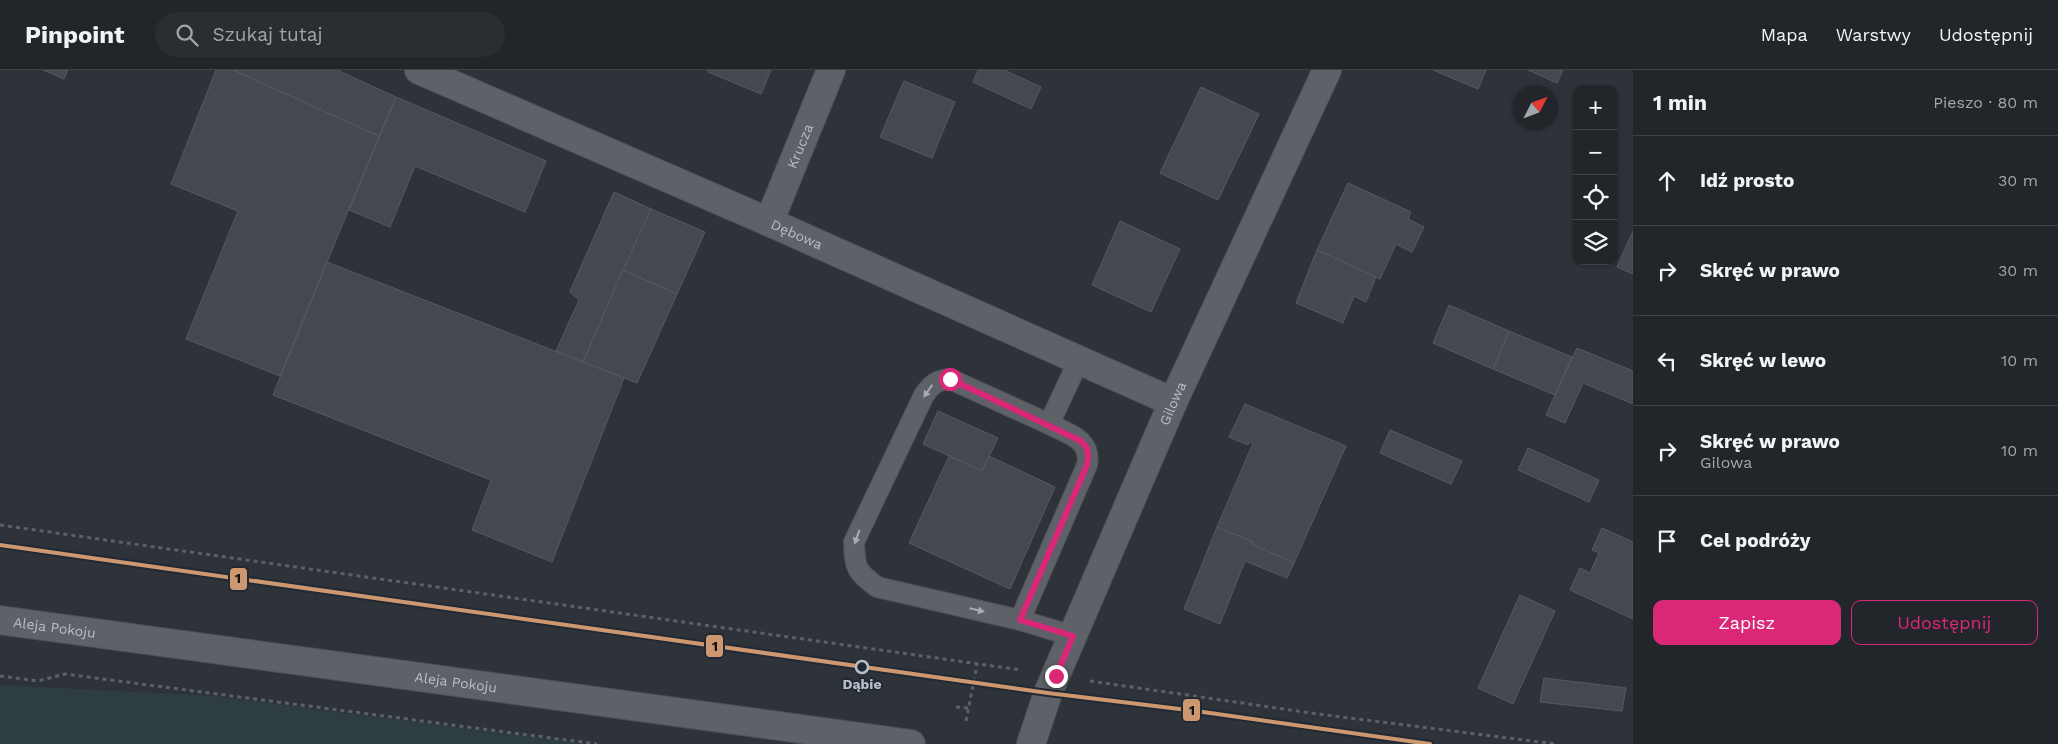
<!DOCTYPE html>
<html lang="pl">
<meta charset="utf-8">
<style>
:root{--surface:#22262b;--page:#2a2e33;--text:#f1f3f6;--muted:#a2a5a9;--line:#3f4347;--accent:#db2777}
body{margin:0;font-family:"Work Sans",sans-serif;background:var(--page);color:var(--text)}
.controls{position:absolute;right:15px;top:15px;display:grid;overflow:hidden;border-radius:10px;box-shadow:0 1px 4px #0004}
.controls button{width:45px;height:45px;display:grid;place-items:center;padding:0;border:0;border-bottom:1px solid var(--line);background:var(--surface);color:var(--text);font:25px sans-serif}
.compass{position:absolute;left:1513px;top:15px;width:45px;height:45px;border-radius:50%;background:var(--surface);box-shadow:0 1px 4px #0004;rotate:48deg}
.stop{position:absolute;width:15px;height:15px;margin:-11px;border:4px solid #db2777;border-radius:50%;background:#fff}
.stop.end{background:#db2777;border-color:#fff;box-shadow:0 1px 5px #0008}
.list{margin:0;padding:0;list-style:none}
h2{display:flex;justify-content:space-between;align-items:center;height:65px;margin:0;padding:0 20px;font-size:21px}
h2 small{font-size:16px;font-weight:400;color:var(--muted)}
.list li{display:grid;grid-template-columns:32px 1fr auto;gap:15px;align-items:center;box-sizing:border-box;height:90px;padding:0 20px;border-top:1px solid var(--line)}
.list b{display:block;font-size:19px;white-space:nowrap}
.list p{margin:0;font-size:16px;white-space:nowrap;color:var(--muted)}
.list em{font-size:16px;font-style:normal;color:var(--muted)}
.actions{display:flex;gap:10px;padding:15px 20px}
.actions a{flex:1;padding:11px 0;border:1px solid var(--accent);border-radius:10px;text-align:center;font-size:18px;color:var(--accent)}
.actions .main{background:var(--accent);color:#fff}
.icon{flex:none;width:28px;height:28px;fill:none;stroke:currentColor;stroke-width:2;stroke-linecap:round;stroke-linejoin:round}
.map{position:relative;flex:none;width:1633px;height:674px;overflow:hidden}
header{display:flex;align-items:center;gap:30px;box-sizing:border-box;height:70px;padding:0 25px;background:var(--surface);border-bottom:1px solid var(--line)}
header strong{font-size:24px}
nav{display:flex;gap:28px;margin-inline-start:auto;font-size:18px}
.search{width:350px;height:45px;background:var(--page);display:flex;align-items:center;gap:12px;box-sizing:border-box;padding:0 18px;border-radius:28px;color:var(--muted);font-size:19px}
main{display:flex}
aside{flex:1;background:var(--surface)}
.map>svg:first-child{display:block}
.green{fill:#2e3e40}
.building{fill:#45484e;stroke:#565a61}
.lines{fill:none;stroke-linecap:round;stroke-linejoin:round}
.service-casing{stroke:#4c4f54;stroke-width:22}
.minor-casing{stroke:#4c4f54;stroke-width:30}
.tertiary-casing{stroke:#4c4f54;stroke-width:30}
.path{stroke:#5c6165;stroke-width:3;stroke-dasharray:4 4;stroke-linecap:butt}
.service{stroke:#5e6167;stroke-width:20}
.minor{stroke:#5e6167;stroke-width:28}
.tertiary{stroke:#5e6167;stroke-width:28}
.tram-1-casing{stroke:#212934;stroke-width:8}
.tram-1{stroke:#cd976f;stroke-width:4}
.oneway{fill:#a7acb5}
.route{stroke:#db2777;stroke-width:6}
.stop-dot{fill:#212934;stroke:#b9bfc9;stroke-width:2.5}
.labels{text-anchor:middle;stroke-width:4;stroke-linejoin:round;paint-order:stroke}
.street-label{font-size:14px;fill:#b9bfc9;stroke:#212934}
.stop-label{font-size:14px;font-weight:bold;fill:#b9bfc9;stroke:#212934}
.line-badge{stroke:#212934;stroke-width:2}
.pale-badge-label{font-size:14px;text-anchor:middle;font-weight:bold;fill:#111}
</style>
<header>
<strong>Pinpoint</strong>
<div class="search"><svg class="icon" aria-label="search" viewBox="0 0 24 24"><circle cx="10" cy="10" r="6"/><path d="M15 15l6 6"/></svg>Szukaj tutaj</div>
<nav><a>Mapa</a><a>Warstwy</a><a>Udostępnij</a></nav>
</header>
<main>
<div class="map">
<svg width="1633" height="674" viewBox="0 0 1633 674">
<rect width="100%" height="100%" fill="#2e3339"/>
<polygon class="green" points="0,615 214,626 587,674 0,674"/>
<g class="building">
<polygon points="43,0 68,0 64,9"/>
<polygon points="216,0 233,0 379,66 280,306 186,269 238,141 171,114"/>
<polygon points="233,0 337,0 396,27 379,66"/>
<polygon points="708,0 771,0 761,24 708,2"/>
<polygon points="978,0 1004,0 1041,17 1031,39 973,12"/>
<polygon points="1433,0 1486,0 1478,19"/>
<polygon points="1528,0 1563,0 1557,13"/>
<polygon points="904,11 955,32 932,88 880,67"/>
<polygon points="1201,17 1259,44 1218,130 1160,103"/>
<polygon points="396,27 546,91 525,142 415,96 390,157 349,140"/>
<polygon points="1348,113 1411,142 1408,149 1424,157 1412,182 1396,174 1380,209 1317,180"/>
<polygon points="614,122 651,139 583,292 556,281 579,230 570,222 571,219"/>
<polygon points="651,139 705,162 677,224 623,200"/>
<polygon points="1120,151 1180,179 1151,242 1092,215"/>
<polygon points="1633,161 1633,204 1617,197"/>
<polygon points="1317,180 1376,207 1366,232 1354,226 1343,253 1296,233"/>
<polygon points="327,192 624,308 552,492 472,460 491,410 273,325"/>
<polygon points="623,200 677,224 637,313 583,292"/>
<polygon points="1449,235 1509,261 1493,299 1433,273"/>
<polygon points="1509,261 1572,287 1555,325 1493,299"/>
<polygon points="1577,278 1633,301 1633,334 1583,313 1565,353 1546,345"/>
<polygon points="1245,334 1346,376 1294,493 1252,474 1253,472 1217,457 1253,373 1250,372 1248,375 1229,367"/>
<polygon points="938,341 998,368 982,401 923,374"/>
<polygon points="1390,360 1462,391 1451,414 1380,383"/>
<polygon points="1528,378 1599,410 1589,432 1518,400"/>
<polygon points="949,386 982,401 989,386 1055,417 1010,519 909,473"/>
<polygon points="1217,457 1253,472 1252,474 1294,493 1287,508 1245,491 1220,554 1184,539"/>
<polygon points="1602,458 1633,472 1633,549 1570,520 1580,498 1590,503 1599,483 1592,480"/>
<polygon points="1520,525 1555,541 1513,634 1478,618"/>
<polygon points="1544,608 1626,618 1622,641 1540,632"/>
</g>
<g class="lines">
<g class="service-casing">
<g id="service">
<path d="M1020,550L877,517C856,501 855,499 854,472L924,325C932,314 937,310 950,309L1049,354"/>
<path d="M1073,566L1020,550L1087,395C1092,369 1068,364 1049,354L1079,290"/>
</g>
</g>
<g class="minor-casing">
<g id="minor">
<path id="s1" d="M419,0L769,152L1173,332"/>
<path id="s2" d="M769,152L831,0"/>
<path id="s3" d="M1031,674L1048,623L1173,332L1327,0"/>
</g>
</g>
<g class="tertiary-casing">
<g id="tertiary">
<path id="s4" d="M0,550L911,674"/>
</g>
</g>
<g class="path">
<polyline points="0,455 1021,600"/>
<polyline points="0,606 38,611 65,604 597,674"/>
<polyline points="1090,611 1318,644 1556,674"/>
<polyline points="956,637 968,638"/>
<polyline points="966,651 977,595"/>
</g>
<use href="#service" class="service"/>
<use href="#minor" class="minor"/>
<use href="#tertiary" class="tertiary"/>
<g class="tram-1-casing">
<polyline id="tram-1" points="0,475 1048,623 1196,641 1430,674"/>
</g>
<use href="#tram-1" class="tram-1"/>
</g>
<defs><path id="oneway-solid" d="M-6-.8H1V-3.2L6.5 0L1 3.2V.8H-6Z" transform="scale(1.25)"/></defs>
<g class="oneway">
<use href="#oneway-solid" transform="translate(928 321) rotate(125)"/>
<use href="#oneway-solid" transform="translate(857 467) rotate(110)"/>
<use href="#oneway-solid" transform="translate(977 540) rotate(13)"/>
</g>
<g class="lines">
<polyline class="route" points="950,309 1081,371 1087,378 1088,387 1087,395 1020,550 1073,566 1056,606"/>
</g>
<circle class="stop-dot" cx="862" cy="597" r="6"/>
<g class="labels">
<g class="street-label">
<text dy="5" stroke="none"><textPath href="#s2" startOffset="82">Krucza</textPath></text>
<text dy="5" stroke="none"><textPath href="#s1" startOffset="412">Dębowa</textPath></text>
<text dy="5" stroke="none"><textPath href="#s3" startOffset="369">Gilowa</textPath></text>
<text dy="5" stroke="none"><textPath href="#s4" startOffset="55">Aleja Pokoju</textPath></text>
<text dy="5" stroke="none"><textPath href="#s4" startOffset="460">Aleja Pokoju</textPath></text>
</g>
<g class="stop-label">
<text x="862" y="619">Dąbie</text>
</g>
</g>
<g class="line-badge">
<rect x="229" y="497" width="19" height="24" rx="5" fill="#cd976f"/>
<rect x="705" y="564" width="19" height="24" rx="5" fill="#cd976f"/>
<rect x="1182" y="628" width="19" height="24" rx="5" fill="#cd976f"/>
</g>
<g class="pale-badge-label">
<text x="238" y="513">1</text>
<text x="715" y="581">1</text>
<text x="1192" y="645">1</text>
</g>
</svg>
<div class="controls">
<button>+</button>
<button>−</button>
<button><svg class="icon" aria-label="locate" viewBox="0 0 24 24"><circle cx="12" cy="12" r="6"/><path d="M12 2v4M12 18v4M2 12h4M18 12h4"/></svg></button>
<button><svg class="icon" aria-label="layers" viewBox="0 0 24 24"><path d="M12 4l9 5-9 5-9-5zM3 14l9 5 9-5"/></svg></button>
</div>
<svg class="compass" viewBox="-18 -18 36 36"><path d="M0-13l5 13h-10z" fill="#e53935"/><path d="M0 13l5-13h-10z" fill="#a2a5a9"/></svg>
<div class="stop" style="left:950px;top:309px"></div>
<div class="stop end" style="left:1056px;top:606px"></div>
</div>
<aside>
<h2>1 min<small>Pieszo · 80 m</small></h2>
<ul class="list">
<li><svg class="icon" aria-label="ahead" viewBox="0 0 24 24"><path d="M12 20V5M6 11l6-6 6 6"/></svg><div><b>Idź prosto</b></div><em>30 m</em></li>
<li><svg class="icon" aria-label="right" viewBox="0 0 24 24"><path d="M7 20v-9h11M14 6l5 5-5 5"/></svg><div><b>Skręć w prawo</b></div><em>30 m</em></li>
<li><svg class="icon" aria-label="left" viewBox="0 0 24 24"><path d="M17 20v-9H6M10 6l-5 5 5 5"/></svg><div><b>Skręć w lewo</b></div><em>10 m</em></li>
<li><svg class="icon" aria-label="right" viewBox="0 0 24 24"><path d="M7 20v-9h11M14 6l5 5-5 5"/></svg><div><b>Skręć w prawo</b><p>Gilowa</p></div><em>10 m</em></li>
<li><svg class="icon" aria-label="arrive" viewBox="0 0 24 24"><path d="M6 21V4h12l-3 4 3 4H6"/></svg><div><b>Cel podróży</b></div></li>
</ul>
<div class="actions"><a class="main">Zapisz</a><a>Udostępnij</a></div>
</aside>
</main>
